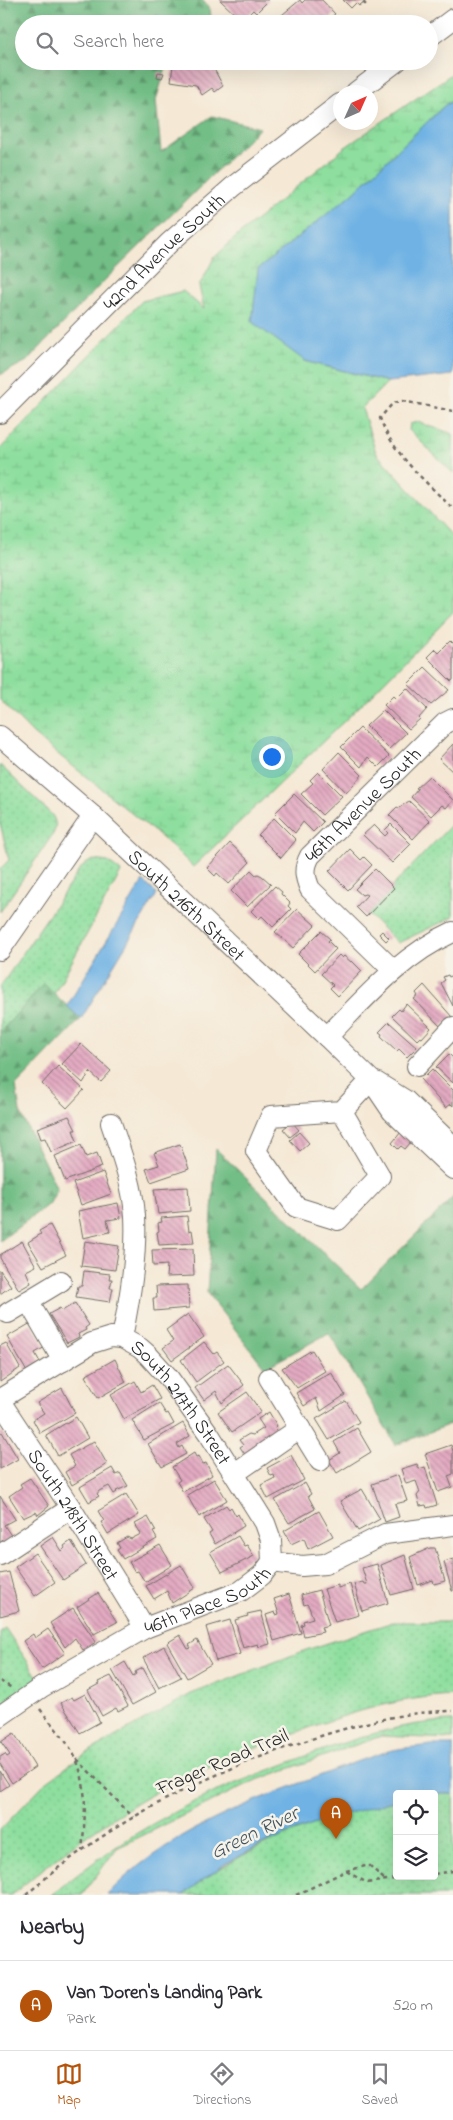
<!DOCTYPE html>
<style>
:root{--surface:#fff;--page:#f7f7f7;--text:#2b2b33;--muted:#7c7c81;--line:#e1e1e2;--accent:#b45309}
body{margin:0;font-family:"Indie Flower",sans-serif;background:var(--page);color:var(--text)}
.controls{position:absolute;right:15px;bottom:15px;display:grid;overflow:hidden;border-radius:5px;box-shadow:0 5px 20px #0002}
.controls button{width:45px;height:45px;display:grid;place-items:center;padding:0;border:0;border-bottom:1px solid var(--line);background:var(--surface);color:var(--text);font:25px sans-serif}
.compass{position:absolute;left:333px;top:85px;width:45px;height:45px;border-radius:50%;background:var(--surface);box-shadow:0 5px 20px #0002;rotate:45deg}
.you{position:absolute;left:271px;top:756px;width:18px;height:18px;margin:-12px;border:4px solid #fff;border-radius:50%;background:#1a73e8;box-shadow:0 0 0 8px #1a73e833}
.badge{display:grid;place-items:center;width:32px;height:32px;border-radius:50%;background:var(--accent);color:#fff;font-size:16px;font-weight:700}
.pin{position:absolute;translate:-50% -41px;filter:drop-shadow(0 1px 2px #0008)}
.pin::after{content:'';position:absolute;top:26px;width:18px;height:15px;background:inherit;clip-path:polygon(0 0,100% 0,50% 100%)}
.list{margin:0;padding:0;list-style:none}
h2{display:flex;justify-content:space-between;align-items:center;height:65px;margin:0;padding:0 20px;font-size:21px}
h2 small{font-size:16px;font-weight:400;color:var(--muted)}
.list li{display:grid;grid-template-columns:32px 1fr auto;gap:15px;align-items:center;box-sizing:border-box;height:90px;padding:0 20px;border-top:1px solid var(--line)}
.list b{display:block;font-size:19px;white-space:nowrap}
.list p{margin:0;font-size:16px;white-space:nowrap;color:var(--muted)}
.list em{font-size:16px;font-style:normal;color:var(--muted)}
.icon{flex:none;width:28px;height:28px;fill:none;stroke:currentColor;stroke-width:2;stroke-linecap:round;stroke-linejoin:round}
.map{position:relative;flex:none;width:453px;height:1895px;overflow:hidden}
.search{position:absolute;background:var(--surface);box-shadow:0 5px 20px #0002;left:15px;right:15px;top:15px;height:55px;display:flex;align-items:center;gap:12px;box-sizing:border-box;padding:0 18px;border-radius:28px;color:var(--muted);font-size:19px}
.sheet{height:155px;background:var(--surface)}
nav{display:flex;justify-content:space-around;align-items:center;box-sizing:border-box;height:70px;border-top:1px solid var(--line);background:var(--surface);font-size:14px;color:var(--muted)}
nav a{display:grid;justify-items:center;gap:2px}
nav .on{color:var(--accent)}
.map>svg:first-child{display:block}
.forest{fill:url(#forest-firs);stroke:#4e7458}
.wetland{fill:url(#wetland-marsh);stroke:#5c8565}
.park{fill:url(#park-dots);stroke:#5c8565}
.water{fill:#70b2e4;stroke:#4e6e88}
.building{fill:url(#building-back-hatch)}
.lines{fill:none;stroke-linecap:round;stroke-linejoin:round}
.minor-casing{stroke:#726d66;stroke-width:22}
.path{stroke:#726d66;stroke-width:2.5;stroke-dasharray:4 4;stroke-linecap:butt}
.minor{stroke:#fff;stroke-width:20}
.labels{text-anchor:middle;stroke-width:5;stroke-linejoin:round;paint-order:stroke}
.street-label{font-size:20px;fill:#2b2b2b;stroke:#f7f3e8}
.water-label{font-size:21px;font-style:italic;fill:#405462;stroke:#f7f3e8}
</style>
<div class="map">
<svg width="453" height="1895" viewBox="0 0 453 1895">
<defs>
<pattern id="forest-firs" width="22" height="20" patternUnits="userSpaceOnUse" patternTransform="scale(1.25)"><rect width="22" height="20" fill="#72be86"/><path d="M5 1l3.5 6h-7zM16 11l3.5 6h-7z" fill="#5e9b6e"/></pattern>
<pattern id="wetland-marsh" width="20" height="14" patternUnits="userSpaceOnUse" patternTransform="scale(1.25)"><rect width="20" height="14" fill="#8edf9f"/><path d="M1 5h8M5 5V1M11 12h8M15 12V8" fill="none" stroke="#7bc089"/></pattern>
<pattern id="park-dots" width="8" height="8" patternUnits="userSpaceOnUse" patternTransform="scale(1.25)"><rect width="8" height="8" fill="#8edf9f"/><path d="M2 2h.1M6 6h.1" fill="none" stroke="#7bc089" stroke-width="1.8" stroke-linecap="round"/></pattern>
<pattern id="building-back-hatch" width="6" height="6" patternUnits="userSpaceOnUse" patternTransform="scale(1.25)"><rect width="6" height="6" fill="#e4abc2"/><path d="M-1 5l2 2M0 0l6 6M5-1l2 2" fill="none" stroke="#b98b9e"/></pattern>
</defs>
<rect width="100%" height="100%" fill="#f7f3e8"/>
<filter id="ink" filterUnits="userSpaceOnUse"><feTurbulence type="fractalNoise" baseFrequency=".02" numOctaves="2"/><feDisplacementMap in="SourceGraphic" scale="10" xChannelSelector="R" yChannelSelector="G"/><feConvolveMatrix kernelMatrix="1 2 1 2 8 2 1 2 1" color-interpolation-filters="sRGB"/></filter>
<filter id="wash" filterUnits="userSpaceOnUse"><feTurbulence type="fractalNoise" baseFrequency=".0096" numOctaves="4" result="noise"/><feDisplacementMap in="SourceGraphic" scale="20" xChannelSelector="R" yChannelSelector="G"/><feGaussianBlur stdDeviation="1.12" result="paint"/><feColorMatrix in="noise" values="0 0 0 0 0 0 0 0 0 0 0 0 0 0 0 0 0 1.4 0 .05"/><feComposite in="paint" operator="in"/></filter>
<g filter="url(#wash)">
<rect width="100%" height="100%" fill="#f5e8d4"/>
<g class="forest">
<polygon points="0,0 202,0 210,9 212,24 24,24 24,61 168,61 156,100 161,152 212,116 260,128 104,281 27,361 0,375"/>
<polygon points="44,984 81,1019 16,1086 20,1112 57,1189 50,1203 0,1241 0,1032"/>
<polygon points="216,1149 361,1289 453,1197 453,1423 396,1445 329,1333 265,1368 207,1293"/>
</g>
<g class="wetland">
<polygon points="453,73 453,101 445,105 352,194 305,361 388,382 362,408 376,453 453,538 453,612 366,700 193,867 171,845 33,734 0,700 0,449 142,301 183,291 204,309 199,286 214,258 237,236 344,148"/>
<polygon points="418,422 453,434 453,473 409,430 410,424"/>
</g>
<g class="park">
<path d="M0,765L51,814C56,820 57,827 53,834L0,912V869L9,860L0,823Z"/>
<polygon points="453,823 453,917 398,943 367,913"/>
<polygon points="94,860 108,862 121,872 54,994 44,984 0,1032 0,987 80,869 87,863"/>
<path d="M393,1622H453V1695C394,1698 347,1714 292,1734C260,1746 228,1758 197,1772C129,1802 67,1847 12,1895H0V1830L46,1782L86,1753L191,1694L306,1650Z"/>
<polygon points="5,1628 39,1679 0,1707 0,1631"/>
<path d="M453,1721V1739L381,1736L254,1781L117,1848L82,1895H51C88,1866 125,1838 167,1816C211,1791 259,1774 306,1756C354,1739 401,1722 453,1721Z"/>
<path d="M434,1794H453V1895H183C228,1859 276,1837 330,1819C351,1812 374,1804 397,1800V1876H434Z"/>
</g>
<g class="water">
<polygon points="453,101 453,375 388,382 305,361 252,322 258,269 352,194 445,105"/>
<polygon points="143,881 157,894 81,1019 67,1006"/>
<path d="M431,1745H453V1794H397V1800L346,1814L292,1832L259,1846L225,1864L183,1895H107C161,1837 241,1805 314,1778C340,1768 366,1757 393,1750C406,1747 419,1747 431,1745Z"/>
</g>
<g id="blocks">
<g class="building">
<polygon points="220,0 269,0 256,13 253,10 246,17 244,15 240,19"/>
<polygon points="300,0 302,3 305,0 322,0 335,14 329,19 332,21 329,24 271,24"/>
<polygon points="343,0 366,0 359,6 356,3 351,8"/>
<polygon points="191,61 215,61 214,69 223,86 215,92 212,88 202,95 196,85 171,81 173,65 185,65"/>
<polygon points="158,72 164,73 162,78 157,77"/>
<polygon points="449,641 453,645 453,680 451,681 427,657 435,649 438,652"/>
<polygon points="425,667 449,690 431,705 408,684"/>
<polygon points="407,688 427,709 419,718 420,719 409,729 384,705 393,696 396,699"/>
<polygon points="383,710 406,733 389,749 366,726"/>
<polygon points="360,728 389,756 378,767 368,757 361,767 341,747"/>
<polygon points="453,744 453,772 439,759"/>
<polygon points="339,752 362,775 346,793 323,769"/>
<polygon points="318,772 342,796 322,815 301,794 313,783 310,780"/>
<polygon points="429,776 453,800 446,808 442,805 431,816 411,797 418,789 416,788"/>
<polygon points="294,794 323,822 313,832 303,822 295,833 275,813"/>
<polygon points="409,801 430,821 413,839 389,815 397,807 399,808"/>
<polygon points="274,818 296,840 281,858 258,835"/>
<polygon points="391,824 411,844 392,863 363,835 374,825 385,836 388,833 385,830"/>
<polygon points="230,843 250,862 229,884 217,873 215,876 207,868"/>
<polygon points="350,849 361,860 364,857 372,865 348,890 329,871"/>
<polygon points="375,869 394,888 366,917 356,907 367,895 365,894 362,895 355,889"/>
<polygon points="251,870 256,875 258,874 262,876 271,884 247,907 231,891"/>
<polygon points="275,886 282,892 281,894 290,903 288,906 291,909 273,927 262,916 259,919 251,911"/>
<polygon points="297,909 315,925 293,948 275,932"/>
<polygon points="321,931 330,939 328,941 336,949 315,971 298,954"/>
<polygon points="382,931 389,938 386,941 379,934"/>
<polygon points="339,955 342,958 344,956 351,962 352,961 362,971 338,996 330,988 333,985 321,974"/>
<polygon points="448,975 449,977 453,975 453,1006 441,983 445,980 443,977"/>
<polygon points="424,985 452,1017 441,1027 414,999 418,996 416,993"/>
<polygon points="406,1004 431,1028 422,1038 420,1037 417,1040 392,1016 399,1009 401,1011"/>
<polygon points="389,1022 417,1047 407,1057 399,1049 397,1051 381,1036 382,1034 379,1032"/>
<polygon points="81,1044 111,1071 101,1082 90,1072 83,1083 62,1064"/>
<polygon points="449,1054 453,1058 453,1083 436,1067"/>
<polygon points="58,1066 84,1090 67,1108 42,1084"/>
<polygon points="432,1069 453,1090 453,1106 451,1104 446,1108 421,1080"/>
<polygon points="69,1116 76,1130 73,1130 77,1141 51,1152 45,1138 41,1139 37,1128"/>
<polygon points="292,1122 299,1130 290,1137 283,1129"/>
<polygon points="299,1132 309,1143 300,1151 290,1140"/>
<polygon points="401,1132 411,1142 405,1149 401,1146 398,1149 392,1143"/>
<polygon points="180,1144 189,1169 151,1182 146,1169 159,1165 154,1153"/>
<polygon points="81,1145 86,1157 97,1153 102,1167 65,1181 55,1156"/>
<polygon points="103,1172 111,1194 81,1205 73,1183"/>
<polygon points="188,1187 190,1211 158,1214 154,1189"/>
<polygon points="118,1203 121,1218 107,1220 110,1232 83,1238 78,1211"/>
<polygon points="187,1216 189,1231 192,1230 194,1243 159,1245 157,1232 159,1231 158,1223 162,1222 161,1218"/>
<polygon points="50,1225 66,1255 43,1267 28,1242 41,1234 39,1231"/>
<polygon points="22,1241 36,1266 26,1271 31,1283 19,1290 0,1258 0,1255"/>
<polygon points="85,1241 119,1246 115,1270 81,1266"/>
<polygon points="193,1249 194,1276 166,1277 167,1265 153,1266 152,1250"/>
<polygon points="0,1270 11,1286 0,1294"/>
<polygon points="84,1271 110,1274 109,1279 112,1279 110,1288 113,1288 110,1302 76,1297 78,1286 82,1286"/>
<polygon points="188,1285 189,1308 154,1311 153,1298 157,1298 156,1286"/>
<polygon points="75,1303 89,1325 85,1328 86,1330 78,1334 79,1337 67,1343 49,1314 60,1308 62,1311"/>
<polygon points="188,1314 204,1337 172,1360 163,1348 173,1341 166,1330"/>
<polygon points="31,1323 45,1347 35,1353 41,1364 27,1372 7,1337"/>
<polygon points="204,1342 214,1354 217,1352 224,1361 196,1382 181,1360"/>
<polygon points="6,1343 20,1368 0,1382 0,1346"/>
<polygon points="312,1350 325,1371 297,1388 282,1368"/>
<polygon points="115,1359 126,1382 98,1398 85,1376"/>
<polygon points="228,1364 244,1385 222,1403 216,1391 204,1400 195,1388"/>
<polygon points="331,1372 345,1395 321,1411 316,1398 304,1406 296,1393"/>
<polygon points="135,1381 141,1392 152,1385 160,1399 124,1419 111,1395"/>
<polygon points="62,1388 75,1413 40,1433 33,1420 44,1413 37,1403"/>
<polygon points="247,1392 261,1412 232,1432 218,1412"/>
<polygon points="346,1401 359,1422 329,1440 316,1419"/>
<polygon points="159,1403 166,1414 168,1413 174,1424 144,1440 132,1420"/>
<polygon points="269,1412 277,1426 275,1428 279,1434 246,1456 240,1447 243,1445 239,1440 249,1434 253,1435 264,1428 258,1419"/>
<polygon points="76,1417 88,1438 58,1456 46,1435"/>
<polygon points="183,1423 190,1436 177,1444 179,1448 182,1446 186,1454 162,1467 148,1444"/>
<polygon points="357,1428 371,1452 337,1473 329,1460 340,1453 334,1442"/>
<polygon points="2,1432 18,1459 0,1469 0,1433"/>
<polygon points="94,1441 107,1464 72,1485 65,1472 75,1466 69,1455"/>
<polygon points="451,1445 453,1451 453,1474 448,1476 452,1487 438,1492 425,1454"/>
<polygon points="194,1453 196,1457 199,1456 203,1464 206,1463 212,1475 183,1492 177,1482 180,1480 172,1467"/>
<polygon points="291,1455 304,1480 268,1499 261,1485 275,1478 274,1475 271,1476 267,1468"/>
<polygon points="417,1464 419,1469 425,1467 437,1505 427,1508 426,1505 420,1506 417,1496 420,1492 416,1481 406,1484 401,1469"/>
<polygon points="112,1468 116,1475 120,1473 128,1486 116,1491 117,1492 114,1494 109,1486 99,1491 97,1494 99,1496 89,1502 80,1487"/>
<polygon points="398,1475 407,1501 395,1504 399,1517 385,1522 372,1484"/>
<polygon points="30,1478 49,1506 38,1515 36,1512 23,1518 9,1496 22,1487 20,1484"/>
<polygon points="214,1479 227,1500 199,1517 187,1495"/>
<polygon points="305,1483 311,1494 308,1496 315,1509 289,1523 275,1500"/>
<polygon points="362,1489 380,1519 358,1531 340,1501"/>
<polygon points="126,1494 139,1515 108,1534 101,1522 104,1521 98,1511"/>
<polygon points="0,1496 15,1519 4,1525 12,1537 0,1545"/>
<polygon points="226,1505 229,1509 231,1507 236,1516 238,1514 244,1526 215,1544 209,1534 212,1532 204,1519"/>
<polygon points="319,1511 333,1536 308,1549 304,1538 291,1544 284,1531"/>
<polygon points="148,1517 156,1531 153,1532 157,1539 123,1559 117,1550 120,1548 117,1543 127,1537 131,1539 141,1534 135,1524"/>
<polygon points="238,1536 244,1546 247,1545 254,1556 222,1572 210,1552"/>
<polygon points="53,1537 62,1551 65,1548 64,1546 71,1541 86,1565 63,1580 40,1546"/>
<polygon points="160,1545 172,1565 145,1582 138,1571 135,1572 129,1562"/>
<polygon points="430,1548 435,1548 445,1581 434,1584 433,1580 418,1585 410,1557"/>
<polygon points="35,1553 55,1582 35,1596 15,1567"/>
<polygon points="405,1555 414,1589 391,1595 381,1565"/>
<polygon points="453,1559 453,1591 452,1591 444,1562"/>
<polygon points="377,1564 388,1603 362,1611 354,1584 363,1582 364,1584 367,1584 362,1568"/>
<polygon points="181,1565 195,1588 172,1603 167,1591 154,1599 146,1586"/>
<polygon points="9,1572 19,1611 0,1616 0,1574"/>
<polygon points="350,1584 359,1615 335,1622 324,1589 338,1585 338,1588"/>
<polygon points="319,1590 329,1625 321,1627 323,1632 304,1636 301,1625 304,1624 303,1621 313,1618 309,1607 307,1604 304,1605 301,1595"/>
<polygon points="98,1593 117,1622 94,1634 77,1607"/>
<polygon points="289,1594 301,1633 274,1641 266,1615 275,1612 276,1615 279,1614 274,1599"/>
<polygon points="73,1608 96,1642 83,1650 75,1638 65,1647 50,1623"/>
<polygon points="261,1611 270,1644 259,1647 258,1644 243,1648 235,1620 248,1616 247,1614"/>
<polygon points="230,1620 240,1654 216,1661 206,1627"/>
<polygon points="48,1629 65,1653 42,1669 23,1641 33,1634 35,1638"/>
<polygon points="180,1635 188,1649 191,1648 189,1645 197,1640 211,1664 187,1678 167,1643"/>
<polygon points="164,1646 181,1677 159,1688 143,1658"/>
<polygon points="125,1662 133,1676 136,1674 135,1672 143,1668 156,1692 132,1705 112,1670"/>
<polygon points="111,1676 128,1706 118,1711 116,1708 102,1716 88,1690 99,1684 98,1682"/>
<polygon points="85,1694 100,1722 80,1733 61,1703 72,1697 74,1700"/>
<polygon points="14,1733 35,1767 12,1783 0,1764 0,1757 5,1754 7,1757 10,1755 1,1742"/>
<polygon points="0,1771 9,1785 0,1791"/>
</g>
</g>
</g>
<g filter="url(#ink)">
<use href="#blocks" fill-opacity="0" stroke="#726d66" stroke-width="1"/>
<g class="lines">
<g class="minor-casing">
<g id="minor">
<polyline points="429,37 453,19"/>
<polyline points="356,92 397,61"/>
<path id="s1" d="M0,413L169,243L234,186L340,104"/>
<path id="s2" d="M0,736L93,816L327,1037L371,1080L392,1111L453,1169"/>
<polyline points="0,950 93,816"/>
<path id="s3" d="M393,970L310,889C305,877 303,869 310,856L445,723L453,719"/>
<path d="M327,1037C365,998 402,955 453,932"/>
<polyline points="417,1066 453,1027"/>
<polyline points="376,1082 405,1100 453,1146"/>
<polyline points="342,1111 271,1116 256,1151 296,1207 338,1220 380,1176 342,1111 371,1080"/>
<path id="s4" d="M111,1123C121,1153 133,1184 135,1216C137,1257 130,1297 122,1338L140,1348L148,1355L168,1377L209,1434L265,1523L271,1540L272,1562"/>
<polyline points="28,1301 63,1361"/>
<polyline points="8,1313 61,1281"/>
<polyline points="269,1378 320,1461"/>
<polyline points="0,1399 92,1343 111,1337 122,1338"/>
<path id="s5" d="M0,1401L71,1508L145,1628"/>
<polyline points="235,1473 300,1428"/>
<polyline points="0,1555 71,1508"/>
<path id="s6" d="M0,1716L42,1687L145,1628L241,1591L262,1575L272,1562L302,1566L325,1564L385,1534L453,1525"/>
</g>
</g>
<g class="path">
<polyline points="363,2 365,4 369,0"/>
<path d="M453,411L402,401L393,403L380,418C393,455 427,482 453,509"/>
<polyline points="0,1681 12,1688"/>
<path d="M40,1709C51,1724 66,1739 74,1755C89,1784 85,1819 82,1850"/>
<polyline points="77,1759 133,1817"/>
<polyline points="346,1871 369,1865 385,1880"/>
<polyline points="434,1874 453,1871"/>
<path d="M26,1895C111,1819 215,1769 324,1735C366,1722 408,1711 453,1711"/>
<polyline points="296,1895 346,1871 367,1883 414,1876"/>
</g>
<use href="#minor" class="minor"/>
</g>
</g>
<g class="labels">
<g class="street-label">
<text dy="7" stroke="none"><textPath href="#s1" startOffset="230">42nd Avenue South</textPath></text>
<text dy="7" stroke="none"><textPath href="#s3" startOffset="224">46th Avenue South</textPath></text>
<text dy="7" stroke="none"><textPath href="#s2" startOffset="252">South 216th Street</textPath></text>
<text dy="7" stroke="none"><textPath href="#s4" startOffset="308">South 217th Street</textPath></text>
<text dy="7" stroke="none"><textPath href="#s5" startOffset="135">South 218th Street</textPath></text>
<text dy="7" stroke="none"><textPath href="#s6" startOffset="238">46th Place South</textPath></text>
<text transform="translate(222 1761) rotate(-23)" y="7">Frager Road Trail</text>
</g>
<g class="water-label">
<text transform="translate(254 1832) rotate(-26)" y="7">Green River</text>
</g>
</g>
</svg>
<div class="controls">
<button><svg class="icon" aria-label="locate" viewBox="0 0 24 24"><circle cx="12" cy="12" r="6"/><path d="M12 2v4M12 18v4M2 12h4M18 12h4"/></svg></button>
<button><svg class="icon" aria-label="layers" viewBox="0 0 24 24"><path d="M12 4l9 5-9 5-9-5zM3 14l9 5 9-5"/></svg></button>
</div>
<svg class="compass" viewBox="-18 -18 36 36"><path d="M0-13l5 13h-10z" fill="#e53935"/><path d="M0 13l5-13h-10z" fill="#7c7c81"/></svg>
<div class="you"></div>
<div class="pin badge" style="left:336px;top:1839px">A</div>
<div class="search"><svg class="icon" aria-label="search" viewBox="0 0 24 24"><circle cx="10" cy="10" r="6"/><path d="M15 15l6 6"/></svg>Search here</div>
</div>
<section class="sheet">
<h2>Nearby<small></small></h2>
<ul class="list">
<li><span class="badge">A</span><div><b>Van Doren's Landing Park</b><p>Park</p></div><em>520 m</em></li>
</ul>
</section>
<nav>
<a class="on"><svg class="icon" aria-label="map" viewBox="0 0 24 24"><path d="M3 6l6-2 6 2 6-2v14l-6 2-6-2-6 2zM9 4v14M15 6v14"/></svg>Map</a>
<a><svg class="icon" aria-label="directions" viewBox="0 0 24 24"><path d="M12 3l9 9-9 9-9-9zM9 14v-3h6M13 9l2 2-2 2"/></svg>Directions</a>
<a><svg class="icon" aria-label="saved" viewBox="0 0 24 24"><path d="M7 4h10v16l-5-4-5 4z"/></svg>Saved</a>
</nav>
